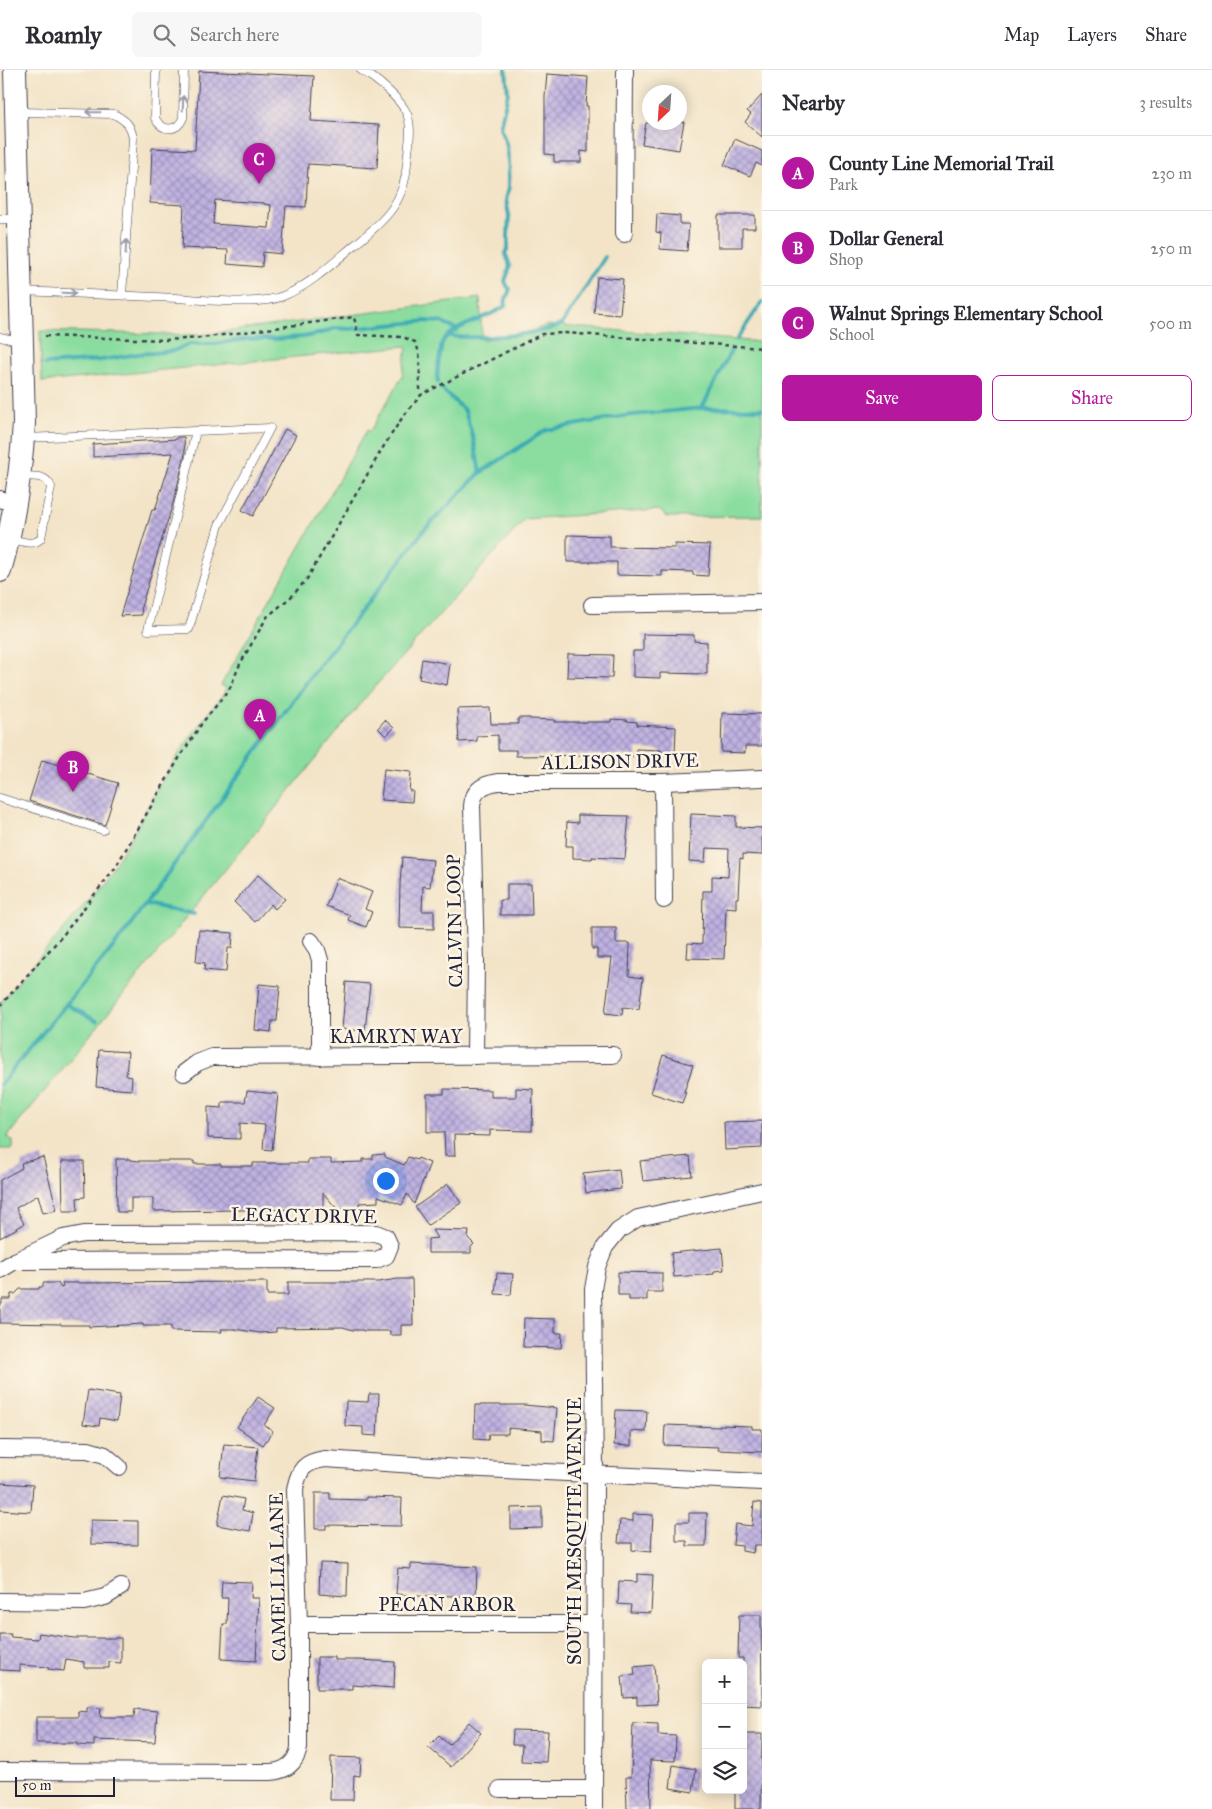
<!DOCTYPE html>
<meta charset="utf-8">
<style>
:root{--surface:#fff;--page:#f7f7f7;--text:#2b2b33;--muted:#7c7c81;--line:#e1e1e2;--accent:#b5179e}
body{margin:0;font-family:"IM FELL Great Primer",serif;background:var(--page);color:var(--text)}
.controls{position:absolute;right:15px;bottom:15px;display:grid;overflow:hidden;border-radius:8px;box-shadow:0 2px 12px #0003}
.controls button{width:45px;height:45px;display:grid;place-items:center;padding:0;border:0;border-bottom:1px solid var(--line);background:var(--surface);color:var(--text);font:25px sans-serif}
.compass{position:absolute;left:642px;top:15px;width:45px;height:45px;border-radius:50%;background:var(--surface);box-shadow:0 2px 12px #0003;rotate:205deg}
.scale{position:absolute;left:15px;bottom:12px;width:100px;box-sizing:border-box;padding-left:5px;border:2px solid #22223b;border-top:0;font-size:14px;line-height:18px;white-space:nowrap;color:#22223b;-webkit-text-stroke:4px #fcf5e5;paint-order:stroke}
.you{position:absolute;left:385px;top:1110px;width:18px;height:18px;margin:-12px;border:4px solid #fff;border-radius:50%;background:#1a73e8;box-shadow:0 0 0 8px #1a73e833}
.badge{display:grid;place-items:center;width:32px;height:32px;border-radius:50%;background:var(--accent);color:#fff;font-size:16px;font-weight:700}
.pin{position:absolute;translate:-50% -41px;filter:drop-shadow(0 1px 2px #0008)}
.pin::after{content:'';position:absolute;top:26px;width:18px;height:15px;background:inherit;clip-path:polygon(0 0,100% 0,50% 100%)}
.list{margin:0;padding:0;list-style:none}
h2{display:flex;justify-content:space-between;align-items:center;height:65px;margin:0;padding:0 20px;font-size:21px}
h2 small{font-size:16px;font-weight:400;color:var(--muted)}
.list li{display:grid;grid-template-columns:32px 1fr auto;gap:15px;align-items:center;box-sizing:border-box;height:75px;padding:0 20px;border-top:1px solid var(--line)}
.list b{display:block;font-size:19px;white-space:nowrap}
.list p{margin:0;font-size:16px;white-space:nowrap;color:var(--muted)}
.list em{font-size:16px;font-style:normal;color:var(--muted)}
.actions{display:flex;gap:10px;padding:15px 20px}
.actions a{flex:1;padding:11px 0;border:1px solid var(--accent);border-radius:8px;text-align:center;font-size:18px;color:var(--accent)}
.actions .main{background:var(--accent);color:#fff}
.icon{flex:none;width:28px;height:28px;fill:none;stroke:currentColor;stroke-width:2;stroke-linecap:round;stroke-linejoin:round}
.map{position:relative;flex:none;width:762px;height:1739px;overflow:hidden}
header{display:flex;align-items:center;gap:30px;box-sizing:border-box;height:70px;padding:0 25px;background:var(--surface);border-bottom:1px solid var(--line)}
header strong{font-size:24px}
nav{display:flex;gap:28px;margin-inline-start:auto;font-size:18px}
.search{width:350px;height:45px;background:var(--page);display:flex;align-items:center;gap:12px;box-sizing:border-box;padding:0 18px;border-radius:8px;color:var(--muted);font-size:19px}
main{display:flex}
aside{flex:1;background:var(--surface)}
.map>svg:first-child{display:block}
.green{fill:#8add9f;stroke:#56806d}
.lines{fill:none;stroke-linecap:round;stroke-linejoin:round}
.stream{stroke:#39abb4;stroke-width:4}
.building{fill:url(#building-cross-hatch);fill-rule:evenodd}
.lane-casing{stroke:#413f50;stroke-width:9}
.street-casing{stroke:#413f50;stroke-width:18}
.secondary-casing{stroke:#413f50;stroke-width:24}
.path{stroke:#413f50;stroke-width:2.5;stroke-dasharray:4 4;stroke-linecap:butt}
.lane{stroke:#fff;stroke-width:8}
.street{stroke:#fff;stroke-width:16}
.secondary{stroke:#fff;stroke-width:22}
.oneway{stroke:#9c9ca7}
.labels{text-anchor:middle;stroke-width:5;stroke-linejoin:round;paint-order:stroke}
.street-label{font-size:19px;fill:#22223b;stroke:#fcf5e5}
</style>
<header>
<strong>Roamly</strong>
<div class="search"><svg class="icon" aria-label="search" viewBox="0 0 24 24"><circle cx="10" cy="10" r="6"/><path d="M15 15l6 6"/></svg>Search here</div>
<nav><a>Map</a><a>Layers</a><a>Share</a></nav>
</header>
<main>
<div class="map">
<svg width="762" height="1739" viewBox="0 0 762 1739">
<defs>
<pattern id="building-cross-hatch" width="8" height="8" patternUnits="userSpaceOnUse" patternTransform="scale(1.25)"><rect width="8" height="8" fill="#bfb2e2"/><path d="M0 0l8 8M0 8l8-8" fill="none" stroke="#9b90b8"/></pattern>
</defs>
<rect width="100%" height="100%" fill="#fcf5e5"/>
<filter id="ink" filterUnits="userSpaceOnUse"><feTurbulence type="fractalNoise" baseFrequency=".02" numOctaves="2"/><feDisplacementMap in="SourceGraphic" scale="10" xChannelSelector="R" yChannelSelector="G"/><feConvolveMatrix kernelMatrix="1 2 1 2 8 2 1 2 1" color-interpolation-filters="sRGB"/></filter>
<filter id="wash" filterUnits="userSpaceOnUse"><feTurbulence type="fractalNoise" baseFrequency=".0096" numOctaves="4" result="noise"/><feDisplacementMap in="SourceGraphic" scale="20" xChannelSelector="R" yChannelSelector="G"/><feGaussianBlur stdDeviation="1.12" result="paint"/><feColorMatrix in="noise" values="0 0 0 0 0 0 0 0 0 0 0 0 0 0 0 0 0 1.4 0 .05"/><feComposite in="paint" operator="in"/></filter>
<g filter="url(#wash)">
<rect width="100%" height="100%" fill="#f3e4c8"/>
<path class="green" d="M480,228L482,270L528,262L548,255L762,272V446L667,447L659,440L525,449L371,621L7,1067L13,1071V1079H0V933C38,887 80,844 114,795C131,770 144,742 159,716C179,681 202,650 227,619L221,615L367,360L370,361L402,307L407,276L42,312L40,261L200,265Z"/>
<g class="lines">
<g class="stream">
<path d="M449,266C477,269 538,266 562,254L605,187"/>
<polyline points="737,269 762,232"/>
<polyline points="46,294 102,290 137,284 153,283 173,281 190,274 215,274 247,269 277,269 303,267 318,264 336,258 350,259 426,251 440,252 456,259 456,261"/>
<path d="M438,312C436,302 438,295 440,285C441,282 441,276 442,273C450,256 490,248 505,236L506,229L510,219L507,216L505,211C510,196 512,199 505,183L508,178V166L509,145L506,130L509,118V99L507,76L500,57L508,23L506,0"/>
<polyline points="441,318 465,341 474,371 480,403"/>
<polyline points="702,338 732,279"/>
<polyline points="145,834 194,844"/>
<polyline points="66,934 97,951"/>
<polyline points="0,1015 122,866 306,613 424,460 480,403 546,360 624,346 702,338 762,339"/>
</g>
</g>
<g id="blocks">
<g class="building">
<path d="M199,1L314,6L311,51L379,55L377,98L308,94L306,137L286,136L282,184L263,182L262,197L227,194L228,180L182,178L184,135L150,133L152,78L195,80ZM215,130L264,133V134L271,135L269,158L213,154Z"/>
<polygon points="547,4 588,7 586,36 588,36 588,82 581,81 581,92 554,92 554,85 545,84 545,27"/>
<polygon points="762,25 762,67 745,52 751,44 747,41"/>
<polygon points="684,52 679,80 642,74 646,53"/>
<polygon points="735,69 762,81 762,96 756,93 750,106 724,95"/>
<polygon points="657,144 680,146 680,154 689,154 687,181 660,179 661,163 656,162"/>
<polygon points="718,145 755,145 755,158 742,158 742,177 718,177"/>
<polygon points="597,207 623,209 620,245 594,243"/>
<polygon points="285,359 296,365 253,446 242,440"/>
<polygon points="177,367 184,367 185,384 174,430 141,537 142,545 120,546 152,440 155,440 173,383 93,387 93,374 177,369"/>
<polygon points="567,465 610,466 610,477 675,478 675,474 710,475 708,506 693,505 693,502 662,501 662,506 617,505 617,492 567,492"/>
<polygon points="643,564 694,565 694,571 707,572 707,604 660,603 660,608 633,607 633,581 643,581"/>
<polygon points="568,584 613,585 612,608 567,607"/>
<polygon points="422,589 450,594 447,615 419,609"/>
<polygon points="490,638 491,654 518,654 518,648 530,648 530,649 555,650 554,652 611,652 611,649 627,650 627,651 637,652 637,655 676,657 675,685 661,685 661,680 636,679 636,686 601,685 516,686 516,680 498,680 498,665 477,666 477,671 459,672 457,639"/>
<polygon points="722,643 762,644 762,676 745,676 745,683 721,682"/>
<polygon points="385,650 394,658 386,666 378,658"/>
<polygon points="42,690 118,713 105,755 29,731"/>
<polygon points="384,699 411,702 409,721 413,721 412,732 381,730"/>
<polygon points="691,744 736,746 736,757 762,758 762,785 743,784 743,789 740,788 738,828 736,828 736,838 726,837 724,889 687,888 688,873 702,874 703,821 712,821 712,806 728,807 729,779 706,778 705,792 689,791"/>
<polygon points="578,745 629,746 625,789 592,787 592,789 573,788 573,776 566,776 567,752 578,753"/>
<polygon points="402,787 433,790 430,817 423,816 422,841 434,841 434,859 399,858 400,814"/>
<polygon points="258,805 285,829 275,839 271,834 255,852 234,832"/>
<polygon points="337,808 372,822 365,839 372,842 366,857 348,850 350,845 326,836"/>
<polygon points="507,814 531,814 532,845 500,845 500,830 507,830"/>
<polygon points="592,858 616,858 616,873 630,873 629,906 643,908 639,939 623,937 622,945 605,943 612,888 597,888 597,879 592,879"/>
<polygon points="199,860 233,863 232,878 228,878 226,902 204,900 205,893 196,892"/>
<polygon points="346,912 370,914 365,961 342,959"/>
<polygon points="259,914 280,916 277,951 272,951 271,962 255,960"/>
<polygon points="99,980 128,982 126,1006 132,1007 131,1020 96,1017"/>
<polygon points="663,985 693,995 684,1022 686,1022 682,1033 651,1023"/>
<polygon points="516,1018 533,1019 532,1061 490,1060 490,1066 454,1065 455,1086 445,1086 444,1062 427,1062 427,1024 444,1024 444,1019 491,1020 491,1027 516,1027"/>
<polygon points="247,1021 278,1024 272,1080 263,1079 265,1055 240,1053 240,1069 208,1068 208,1037 222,1038 222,1032 245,1032"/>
<polygon points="762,1051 762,1078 725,1080 724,1052"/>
<polygon points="385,1084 385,1087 404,1095 408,1087 417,1090 418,1088 430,1093 414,1134 407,1124 402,1135 378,1126 378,1132 359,1133 359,1139 342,1139 340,1142 323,1123 323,1139 153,1141 153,1128 131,1128 131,1142 117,1142 116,1089 131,1089 131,1090 139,1091 194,1091 194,1094 221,1094 221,1096 253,1096 253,1093 308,1093 308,1089 331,1089 331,1093 363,1092 363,1089 373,1089 373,1085"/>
<polygon points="690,1086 692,1106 643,1111 640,1091"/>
<polygon points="43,1087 57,1140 43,1143 38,1125 16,1138 24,1154 0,1168 0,1110 22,1098 21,1093"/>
<polygon points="62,1091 84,1091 85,1127 77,1128 78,1141 63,1141"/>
<polygon points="619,1099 621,1119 586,1123 583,1103"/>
<polygon points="448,1114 461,1133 428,1155 415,1137"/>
<polygon points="432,1160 469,1161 468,1168 474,1174 471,1177 471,1183 428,1183 428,1169 437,1168"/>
<polygon points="722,1178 724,1200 714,1201 714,1204 674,1207 671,1183"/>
<polygon points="618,1202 662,1203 662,1222 647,1222 647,1230 629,1230 629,1225 618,1225"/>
<polygon points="497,1203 513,1204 511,1225 495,1224"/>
<polygon points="398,1209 412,1209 413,1255 401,1255 401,1265 390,1265 390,1261 363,1261 363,1260 353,1260 343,1257 276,1258 276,1262 260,1263 234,1259 221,1259 222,1262 171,1261 171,1256 143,1256 143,1254 89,1257 89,1255 61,1255 61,1254 0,1253 0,1234 2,1234 2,1229 11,1229 11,1224 15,1224 20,1219 39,1219 39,1217 43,1217 43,1213 58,1213 61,1218 63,1217 62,1213 267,1212 267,1225 288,1225 288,1212 378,1212"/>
<polygon points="524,1248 555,1249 555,1263 562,1263 561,1278 523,1277"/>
<polygon points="88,1320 120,1325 117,1351 100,1348 99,1356 83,1354"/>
<polygon points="369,1324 379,1324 377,1366 363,1365 363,1357 345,1356 346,1331 368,1332"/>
<polygon points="258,1327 275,1338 264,1355 273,1361 263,1375 237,1357"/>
<polygon points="475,1335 524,1335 557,1338 554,1371 542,1370 542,1361 508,1358 508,1364 489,1364 488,1370 474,1369"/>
<polygon points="616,1340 647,1341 646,1362 631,1361 631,1376 614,1375"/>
<polygon points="665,1355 719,1357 719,1355 752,1356 752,1359 762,1359 762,1382 718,1380 718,1377 664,1375"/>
<polygon points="224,1374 258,1377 254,1411 220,1407"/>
<polygon points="1,1413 33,1415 31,1442 0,1440"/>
<polygon points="315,1423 330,1423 330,1429 366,1430 366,1427 402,1428 401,1456 326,1455 326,1459 315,1459"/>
<polygon points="223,1425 244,1429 242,1440 253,1443 250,1461 217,1455"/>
<polygon points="754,1432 762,1433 762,1475 754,1475 753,1483 742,1481 742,1476 733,1475 735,1454 752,1456"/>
<polygon points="542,1437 542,1458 511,1459 511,1438"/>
<polygon points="689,1443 707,1443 706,1476 687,1476 687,1471 676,1471 676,1452 689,1452"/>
<polygon points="633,1444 653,1445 651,1482 632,1480 632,1473 618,1473 620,1450 633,1451"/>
<polygon points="91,1450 138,1451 138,1475 91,1474"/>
<polygon points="320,1493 348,1494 347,1526 319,1524"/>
<polygon points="411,1494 477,1497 476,1527 429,1525 429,1527 396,1524 398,1498 411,1499"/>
<polygon points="637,1504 653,1505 651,1543 630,1542 631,1535 618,1534 619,1511 637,1512"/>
<polygon points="222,1511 252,1512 251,1528 259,1528 256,1591 221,1589 223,1554 227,1554 228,1528 221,1528"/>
<polygon points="739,1545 761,1545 762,1636 743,1635 743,1588 738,1588"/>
<polygon points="39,1563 74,1568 121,1568 121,1593 109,1592 109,1598 84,1598 84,1592 66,1589 64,1601 48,1599 48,1597 20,1595 20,1601 0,1600 0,1564 11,1564 10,1567 38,1569"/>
<polygon points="317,1587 335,1587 335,1590 358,1590 395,1592 394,1618 352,1615 352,1619 317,1619"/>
<polygon points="654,1595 657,1634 637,1635 637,1627 624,1628 622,1606 635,1605 634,1597"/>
<polygon points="87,1637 101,1638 100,1647 134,1647 135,1639 157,1641 155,1672 94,1670 94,1676 77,1675 77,1673 36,1673 36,1647 78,1647 78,1641 87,1642"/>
<polygon points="469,1652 481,1663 451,1697 428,1677 439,1666 449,1675"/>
<polygon points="633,1653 658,1654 658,1665 676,1666 675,1691 650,1690 651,1739 627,1739 626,1707 631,1707"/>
<polygon points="513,1660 548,1661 546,1692 521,1691 522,1675 512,1675"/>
<polygon points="743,1664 762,1664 761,1739 735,1739 735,1720 743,1720"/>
<polygon points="331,1687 361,1688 360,1706 354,1705 353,1730 330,1730"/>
<polygon points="673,1695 696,1699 693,1722 670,1718"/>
</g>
</g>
</g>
<g filter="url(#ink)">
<use href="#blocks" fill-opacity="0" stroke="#413f50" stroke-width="1"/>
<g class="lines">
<g class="lane-casing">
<g id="lane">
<path d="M156,0L155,48C162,62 177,62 183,48L184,0"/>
<path d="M19,42L114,44C126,51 131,54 133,69L122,225"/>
<polyline points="0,149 17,149"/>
<path d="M22,221C74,223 125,226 177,228C204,230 259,236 283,226C311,215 334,192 357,173C385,150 405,132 407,93C408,78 413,59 407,44C401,29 375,8 361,0"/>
<polyline points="0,267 19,271"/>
<polyline points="25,368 270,358 219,455 189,559 148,560 196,361"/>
<path d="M11,469C21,471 34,477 41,468L51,417C46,404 33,407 22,406"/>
<polyline points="0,728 103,760"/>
</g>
</g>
<g class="street-casing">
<g id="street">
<polyline points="624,164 625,0"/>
<polyline points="0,429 15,434"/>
<polyline points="592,535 762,532"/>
<polyline points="663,712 664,830"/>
<polyline points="311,871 317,880 320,890 320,987"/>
<path d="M475,986L476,891L472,736C473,720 484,714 498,712H663L762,708"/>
<polyline points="184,1003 197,993 212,987 613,985"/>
<polygon points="376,1163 386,1167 390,1176 386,1186 376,1190 15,1191 63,1168 84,1164"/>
<polyline points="0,1200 15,1191"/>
<polyline points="0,1379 88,1380 105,1385 119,1397"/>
<polyline points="0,1531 84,1532 105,1527 121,1517"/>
<polyline points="299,1554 594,1554"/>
<path d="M0,1701L271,1702C286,1701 296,1693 299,1678V1554L295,1419C299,1399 304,1392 325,1389L460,1398L762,1412"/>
<polyline points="500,1719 594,1719"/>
<polyline points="594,1739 595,1403 593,1219 597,1197 605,1177 618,1161 638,1148 762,1121"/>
</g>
</g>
<g class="secondary-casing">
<path id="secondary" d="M0,501C14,452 21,403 24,353L15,0"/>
</g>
<g class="path">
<path d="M45,266L166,270L201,268L354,247L358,265L403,267L415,272C424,289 417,307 421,325"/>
<polyline points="0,936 63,865 115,798 178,690 202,653 229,620 240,594 267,547 292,526 307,509 382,379 402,348 421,325 542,264 565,263 762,278"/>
</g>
<use href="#lane" class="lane"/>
<use href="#street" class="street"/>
<use href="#secondary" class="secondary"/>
</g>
<defs><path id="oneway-shaft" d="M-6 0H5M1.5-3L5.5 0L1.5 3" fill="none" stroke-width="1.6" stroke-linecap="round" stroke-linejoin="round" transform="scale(1.25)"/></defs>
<g class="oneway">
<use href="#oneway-shaft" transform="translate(183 33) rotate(-88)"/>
<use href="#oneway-shaft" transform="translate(93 42) rotate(-179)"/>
<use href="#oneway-shaft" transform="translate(126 177) rotate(-86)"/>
<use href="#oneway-shaft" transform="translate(69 223) rotate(2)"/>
</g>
</g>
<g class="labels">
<g class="street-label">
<text transform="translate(620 691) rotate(-1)" y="7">ALLISON DRIVE</text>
<text transform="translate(454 851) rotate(-91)" y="7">CALVIN LOOP</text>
<text x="396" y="973">KAMRYN WAY</text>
<text transform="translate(304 1145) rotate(1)" y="7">LEGACY DRIVE</text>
<text transform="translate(574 1461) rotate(-90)" y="7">SOUTH MESQUITE AVENUE</text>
<text transform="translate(277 1507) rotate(-91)" y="7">CAMELLIA LANE</text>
<text x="447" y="1541">PECAN ARBOR</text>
</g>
</g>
</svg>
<div class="controls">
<button>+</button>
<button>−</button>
<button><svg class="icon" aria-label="layers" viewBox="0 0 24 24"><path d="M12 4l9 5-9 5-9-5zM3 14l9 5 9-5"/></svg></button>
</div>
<svg class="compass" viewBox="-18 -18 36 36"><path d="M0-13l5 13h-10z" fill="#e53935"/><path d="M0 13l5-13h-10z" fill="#7c7c81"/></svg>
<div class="scale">50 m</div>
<div class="you"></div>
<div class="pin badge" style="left:260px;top:670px">A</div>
<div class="pin badge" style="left:73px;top:722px">B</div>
<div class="pin badge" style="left:259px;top:114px">C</div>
</div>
<aside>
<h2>Nearby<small>3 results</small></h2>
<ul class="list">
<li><span class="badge">A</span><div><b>County Line Memorial Trail</b><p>Park</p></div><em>230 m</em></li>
<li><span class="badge">B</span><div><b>Dollar General</b><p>Shop</p></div><em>250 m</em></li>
<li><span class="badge">C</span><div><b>Walnut Springs Elementary School</b><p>School</p></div><em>500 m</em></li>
</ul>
<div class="actions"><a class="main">Save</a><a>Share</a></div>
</aside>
</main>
